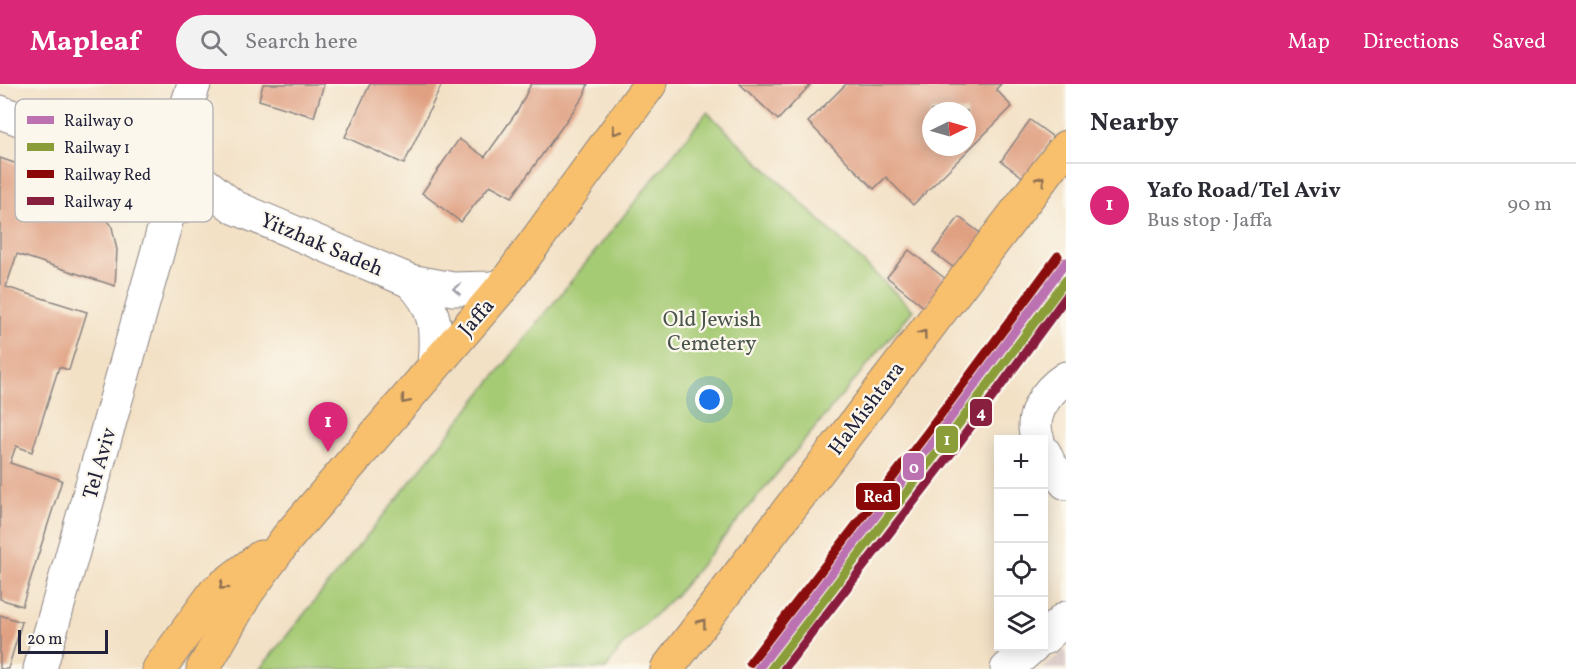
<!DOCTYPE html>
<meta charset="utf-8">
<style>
:root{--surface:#fff;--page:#f2f2f3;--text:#2b2b33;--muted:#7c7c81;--line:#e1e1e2;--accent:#db2777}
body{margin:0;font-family:Vollkorn,serif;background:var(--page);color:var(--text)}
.controls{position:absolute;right:18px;bottom:18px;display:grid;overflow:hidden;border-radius:0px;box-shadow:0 3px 15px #0003}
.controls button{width:54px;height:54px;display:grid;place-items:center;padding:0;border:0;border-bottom:2px solid var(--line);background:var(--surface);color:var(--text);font:30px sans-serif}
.compass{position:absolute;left:922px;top:18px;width:54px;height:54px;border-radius:50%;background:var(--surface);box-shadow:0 3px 15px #0003;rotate:85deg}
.scale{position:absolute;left:18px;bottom:15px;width:90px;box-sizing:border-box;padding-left:6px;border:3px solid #22223b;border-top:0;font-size:16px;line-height:21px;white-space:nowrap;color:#22223b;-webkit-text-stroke:4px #fbf7ec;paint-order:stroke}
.you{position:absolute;left:710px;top:316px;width:21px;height:21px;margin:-15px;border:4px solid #fff;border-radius:50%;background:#1a73e8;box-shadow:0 0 0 9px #1a73e833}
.badge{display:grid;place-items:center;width:39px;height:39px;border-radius:50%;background:var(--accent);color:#fff;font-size:20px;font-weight:700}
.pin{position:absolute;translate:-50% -50px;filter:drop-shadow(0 2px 3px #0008)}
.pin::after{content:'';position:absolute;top:32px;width:21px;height:18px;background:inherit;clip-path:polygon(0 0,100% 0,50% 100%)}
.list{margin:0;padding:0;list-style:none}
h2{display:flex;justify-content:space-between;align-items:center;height:78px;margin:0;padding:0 24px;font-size:26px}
h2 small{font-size:20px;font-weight:400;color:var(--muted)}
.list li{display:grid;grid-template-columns:39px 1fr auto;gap:18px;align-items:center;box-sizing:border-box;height:84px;padding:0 24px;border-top:2px solid var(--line)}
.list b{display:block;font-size:22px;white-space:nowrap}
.list p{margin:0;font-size:20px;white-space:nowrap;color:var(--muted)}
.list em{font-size:20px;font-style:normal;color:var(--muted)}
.icon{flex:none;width:33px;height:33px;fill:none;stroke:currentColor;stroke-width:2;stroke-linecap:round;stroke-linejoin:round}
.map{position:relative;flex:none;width:1066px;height:585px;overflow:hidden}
header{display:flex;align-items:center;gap:36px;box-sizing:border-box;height:84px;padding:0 30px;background:var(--accent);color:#fff}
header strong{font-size:28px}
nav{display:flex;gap:33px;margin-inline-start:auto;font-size:21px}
.search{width:420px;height:54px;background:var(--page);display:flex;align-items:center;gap:15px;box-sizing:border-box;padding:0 21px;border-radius:33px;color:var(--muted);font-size:22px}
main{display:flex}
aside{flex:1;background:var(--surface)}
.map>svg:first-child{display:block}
.industrial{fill:#d2bfbf}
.green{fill:#a6cb75;stroke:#647658;stroke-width:1.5}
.building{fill:#e0a082;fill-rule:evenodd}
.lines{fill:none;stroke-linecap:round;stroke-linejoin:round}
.street-casing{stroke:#8a8280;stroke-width:35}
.highway-casing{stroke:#8a8280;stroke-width:35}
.street{stroke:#fff;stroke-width:33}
.highway{stroke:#f8bf6c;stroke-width:33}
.rail-1-casing{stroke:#fbf7ec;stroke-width:14}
.rail-2-casing{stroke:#fbf7ec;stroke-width:14}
.rail-3-casing{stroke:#fbf7ec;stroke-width:14}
.rail-4-casing{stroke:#fbf7ec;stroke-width:14}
.rail-1{stroke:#bc72b1;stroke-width:9}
.rail-2{stroke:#8b9d38;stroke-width:9}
.rail-3{stroke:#8a0808;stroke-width:9}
.rail-4{stroke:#891f3e;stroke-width:9}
.oneway{stroke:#8d7054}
.oneway2{stroke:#9c9ca7}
.labels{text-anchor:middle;stroke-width:4.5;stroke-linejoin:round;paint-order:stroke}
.street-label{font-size:21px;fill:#22223b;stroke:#fbf7ec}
.park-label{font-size:21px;fill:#4a554c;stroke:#fbf7ec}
.key{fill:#fbf7ec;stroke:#bab7b7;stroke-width:1.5}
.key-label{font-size:16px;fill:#22223b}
.line-badge{stroke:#fbf7ec;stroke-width:2}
.badge-label{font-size:16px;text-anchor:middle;font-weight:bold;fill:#fff}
</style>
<header>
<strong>Mapleaf</strong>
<div class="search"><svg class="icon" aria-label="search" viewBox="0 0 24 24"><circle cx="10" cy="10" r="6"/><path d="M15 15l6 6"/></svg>Search here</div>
<nav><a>Map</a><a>Directions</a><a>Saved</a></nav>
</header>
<main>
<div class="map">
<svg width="1066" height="585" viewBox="0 0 1066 585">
<rect width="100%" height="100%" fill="#fbf7ec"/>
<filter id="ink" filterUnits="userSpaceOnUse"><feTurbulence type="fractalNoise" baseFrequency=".0167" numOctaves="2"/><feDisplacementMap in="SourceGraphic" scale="12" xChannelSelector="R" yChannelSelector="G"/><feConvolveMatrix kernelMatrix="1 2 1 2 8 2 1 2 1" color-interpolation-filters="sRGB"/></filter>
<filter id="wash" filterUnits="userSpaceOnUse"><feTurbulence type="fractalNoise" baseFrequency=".008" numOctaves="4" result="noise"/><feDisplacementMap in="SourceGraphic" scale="24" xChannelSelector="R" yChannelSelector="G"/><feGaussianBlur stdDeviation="1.35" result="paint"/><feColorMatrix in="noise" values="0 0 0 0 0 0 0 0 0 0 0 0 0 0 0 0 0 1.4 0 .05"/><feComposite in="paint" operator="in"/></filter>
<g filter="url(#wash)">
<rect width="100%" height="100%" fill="#f3e1c6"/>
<polygon class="industrial" points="1066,565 1066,585 1042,585"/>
<polygon class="green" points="707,28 913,226 676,511 621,563 606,585 260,585"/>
<g id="blocks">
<g class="building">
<polygon points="263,0 324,0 314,33 259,16"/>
<polygon points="370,0 442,0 404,80 345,53"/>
<polygon points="531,0 588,0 584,12 512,113 490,101 461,138 422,109 459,55 485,73 518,26"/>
<polygon points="740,0 811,0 778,36"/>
<path d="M846,0H1001L996,5L1012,23L913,121L886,93L874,105L808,38ZM931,27H967V63H931Z"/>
<polygon points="1030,36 1053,53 1024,94 1001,77"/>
<polygon points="0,74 78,101 94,113 112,143 117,166 115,202 17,170 6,203 87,228 69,286 59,283 32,368 16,362 10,379 62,396 22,522 0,515"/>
<polygon points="959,133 984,152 958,187 933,168"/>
<polygon points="909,166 947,196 925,224 887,193"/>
<polygon points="0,531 22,538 8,585 0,585"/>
</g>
</g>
</g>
<g filter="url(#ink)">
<use href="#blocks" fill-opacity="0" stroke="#8a8280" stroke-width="1.5"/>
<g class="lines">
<g class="street-casing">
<g id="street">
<polyline points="0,28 140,79"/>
<circle cx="165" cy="97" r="30"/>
<polyline points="172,68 194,0"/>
<polyline points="195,92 234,123 410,197 453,205 491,204 504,201"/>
<path d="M410,197C437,223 437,246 434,282"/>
<path d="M1038,356C1028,332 1046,307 1066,294"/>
<polyline points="1044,368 1050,381 1066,399"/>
<polyline points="1044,554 1066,534"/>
<polyline points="40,585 169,127"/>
<polyline points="1007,585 1033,562"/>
</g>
</g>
<g class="highway-casing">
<g id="highway">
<polyline points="159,585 215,508 261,473"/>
<polyline points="203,585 246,510 287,454 504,201 650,0"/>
<polyline points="667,585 1066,63"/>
</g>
</g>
<use href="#street" class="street"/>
<use href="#highway" class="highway"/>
<g class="rail-1-casing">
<polyline id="rail-1" points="758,585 935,355 1066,178"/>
</g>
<g class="rail-2-casing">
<polyline id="rail-2" points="771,585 943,361 1066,196"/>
</g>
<g class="rail-3-casing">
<polyline id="rail-3" points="750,579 927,349 1058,172"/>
</g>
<g class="rail-4-casing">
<polyline id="rail-4" points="784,585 952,368 1066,213"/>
</g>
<use href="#rail-1" class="rail-1"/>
<use href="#rail-2" class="rail-2"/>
<use href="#rail-3" class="rail-3"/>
<use href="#rail-4" class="rail-4"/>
</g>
<defs><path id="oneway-chevron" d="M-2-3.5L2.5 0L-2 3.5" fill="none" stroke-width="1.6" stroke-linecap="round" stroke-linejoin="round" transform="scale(1.5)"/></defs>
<g class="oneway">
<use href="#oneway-chevron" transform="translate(616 47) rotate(126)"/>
<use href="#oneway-chevron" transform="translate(1041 96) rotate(-53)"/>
<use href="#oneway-chevron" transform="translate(923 250) rotate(-53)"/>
<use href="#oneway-chevron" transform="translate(405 316) rotate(131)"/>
<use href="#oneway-chevron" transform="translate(223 502) rotate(138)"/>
<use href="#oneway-chevron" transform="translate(702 539) rotate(-53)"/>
</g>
<use class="oneway2" href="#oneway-chevron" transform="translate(457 205) rotate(-178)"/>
</g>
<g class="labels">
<g class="street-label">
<text transform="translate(322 160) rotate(23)" y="7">Yitzhak Sadeh</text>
<text transform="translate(476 233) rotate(-49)" y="7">Jaffa</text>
<text transform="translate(866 324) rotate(-53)" y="7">HaMishtara</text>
<text transform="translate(99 379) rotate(-74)" y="7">Tel Aviv</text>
</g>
<g class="park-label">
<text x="712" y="242">Old Jewish<tspan x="712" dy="24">Cemetery</tspan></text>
</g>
</g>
<rect x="15" y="15" width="198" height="123" rx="9" class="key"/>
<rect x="27" y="32" width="27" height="8" fill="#bc72b1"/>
<rect x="27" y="59" width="27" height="8" fill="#8b9d38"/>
<rect x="27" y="86" width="27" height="8" fill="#8a0808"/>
<rect x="27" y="113" width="27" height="8" fill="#891f3e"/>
<g class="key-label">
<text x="64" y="42">Railway 0</text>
<text x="64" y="69">Railway 1</text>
<text x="64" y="96">Railway Red</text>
<text x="64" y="123">Railway 4</text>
</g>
<g class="line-badge">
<rect x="969" y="314" width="24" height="29" rx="6" fill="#891f3e"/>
<rect x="935" y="341" width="24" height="29" rx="6" fill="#8b9d38"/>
<rect x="902" y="368" width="23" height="29" rx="6" fill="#bc72b1"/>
<rect x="855" y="398" width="46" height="29" rx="6" fill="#8a0808"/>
</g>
<g class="badge-label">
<text x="981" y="334">4</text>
<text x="947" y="361">1</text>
<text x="914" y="389">0</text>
<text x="878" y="418">Red</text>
</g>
</svg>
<div class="controls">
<button>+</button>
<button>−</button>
<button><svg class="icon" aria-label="locate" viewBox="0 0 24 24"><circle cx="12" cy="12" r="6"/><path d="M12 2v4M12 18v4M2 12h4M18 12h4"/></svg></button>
<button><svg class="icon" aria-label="layers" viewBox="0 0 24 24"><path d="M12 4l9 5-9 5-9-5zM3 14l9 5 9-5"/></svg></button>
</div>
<svg class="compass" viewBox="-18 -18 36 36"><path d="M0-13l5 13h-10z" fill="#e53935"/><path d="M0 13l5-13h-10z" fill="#7c7c81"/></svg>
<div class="scale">20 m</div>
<div class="you"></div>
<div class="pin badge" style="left:328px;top:368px">1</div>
</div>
<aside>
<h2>Nearby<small></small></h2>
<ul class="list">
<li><span class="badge">1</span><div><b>Yafo Road/Tel Aviv</b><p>Bus stop · Jaffa</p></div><em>90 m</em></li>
</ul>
</aside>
</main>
